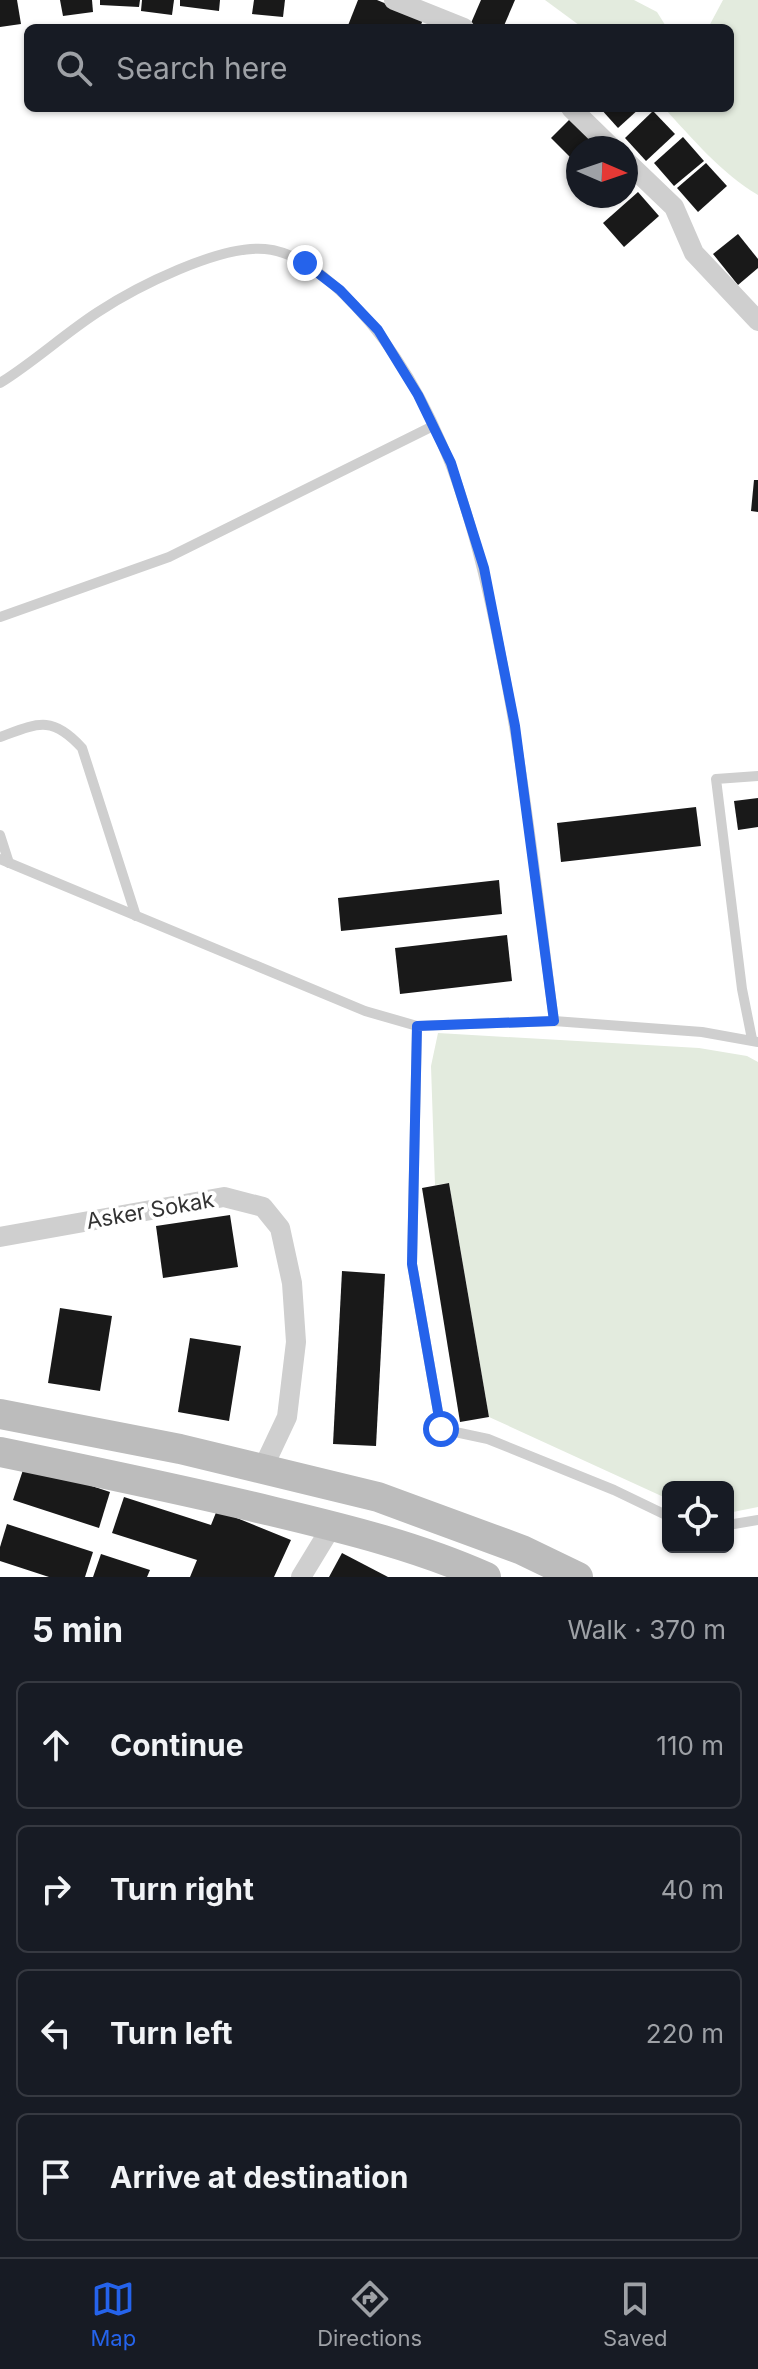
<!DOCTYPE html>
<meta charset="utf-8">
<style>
:root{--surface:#171b24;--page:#20242c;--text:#f1f3f6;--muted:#9ea1a6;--line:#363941;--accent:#2563eb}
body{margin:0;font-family:Inter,sans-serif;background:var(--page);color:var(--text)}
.controls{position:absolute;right:24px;bottom:24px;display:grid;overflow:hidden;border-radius:12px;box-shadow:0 2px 6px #0004}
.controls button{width:72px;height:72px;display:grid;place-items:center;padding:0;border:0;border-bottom:2px solid var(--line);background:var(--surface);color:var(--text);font:40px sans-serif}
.compass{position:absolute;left:566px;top:136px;width:72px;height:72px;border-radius:50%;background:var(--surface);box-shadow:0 2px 6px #0004;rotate:92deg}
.stop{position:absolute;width:24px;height:24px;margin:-18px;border:6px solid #2563eb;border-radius:50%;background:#fff}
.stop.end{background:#2563eb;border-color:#fff;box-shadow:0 2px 8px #0008}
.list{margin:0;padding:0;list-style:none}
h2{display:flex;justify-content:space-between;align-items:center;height:104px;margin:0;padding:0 32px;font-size:34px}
h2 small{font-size:26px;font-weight:400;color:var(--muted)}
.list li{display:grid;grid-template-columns:52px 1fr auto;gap:24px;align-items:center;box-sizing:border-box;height:128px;margin:0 16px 16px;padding:0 16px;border:2px solid var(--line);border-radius:12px}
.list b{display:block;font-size:30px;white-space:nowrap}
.list em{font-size:26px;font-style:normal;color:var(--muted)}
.icon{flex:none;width:44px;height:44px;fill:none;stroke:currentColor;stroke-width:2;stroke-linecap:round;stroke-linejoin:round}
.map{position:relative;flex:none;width:758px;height:1577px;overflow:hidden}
.search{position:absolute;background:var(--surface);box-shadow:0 2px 6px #0004;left:24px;right:24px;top:24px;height:88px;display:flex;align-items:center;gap:20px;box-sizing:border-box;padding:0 28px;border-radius:12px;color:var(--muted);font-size:30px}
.sheet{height:680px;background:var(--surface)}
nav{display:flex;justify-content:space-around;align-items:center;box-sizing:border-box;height:112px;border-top:2px solid var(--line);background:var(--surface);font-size:22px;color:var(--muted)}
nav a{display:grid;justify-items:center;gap:4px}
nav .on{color:var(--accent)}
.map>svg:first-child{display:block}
.green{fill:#e3ebde}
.building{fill:#191919}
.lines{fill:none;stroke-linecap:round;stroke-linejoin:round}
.lane{stroke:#cfcfcf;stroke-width:10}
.street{stroke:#cfcfcf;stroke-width:20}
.secondary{stroke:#bcbcbc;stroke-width:30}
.route{stroke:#2563eb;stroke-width:10}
.labels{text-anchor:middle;stroke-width:8;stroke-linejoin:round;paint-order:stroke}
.street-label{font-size:22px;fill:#323232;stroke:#fff}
</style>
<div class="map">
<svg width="758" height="1577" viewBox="0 0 758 1577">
<rect width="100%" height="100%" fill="#fff"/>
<g class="green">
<polygon points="545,0 634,0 657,12 667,28 583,28"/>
<path d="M723,0H758V195C721,173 693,139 664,108H730V28H708Z"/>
<polygon points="438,1033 699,1048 747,1056 758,1062 758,1507 728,1513 728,1487 668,1487 668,1499 489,1417 449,1183 435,1185 431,1066"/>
</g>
<g class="building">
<polygon points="0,0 17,0 21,24 0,27"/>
<polygon points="60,0 92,0 93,12 63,16"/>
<polygon points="100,0 140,0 139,7 100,5"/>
<polygon points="142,0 174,0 172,15 141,11"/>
<polygon points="180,0 220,0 219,11 180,6"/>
<polygon points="254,0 285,0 283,17 252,14"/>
<polygon points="358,0 377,0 423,19 420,28 347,28"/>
<polygon points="481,0 515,0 503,28 482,28 471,23"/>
<polygon points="600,108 640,108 618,128"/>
<polygon points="653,111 675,134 646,161 625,138"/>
<polygon points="573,116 605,148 578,148 578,165 551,138"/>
<polygon points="683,137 704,161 674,186 654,163"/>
<polygon points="706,163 727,186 698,212 677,188"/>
<polygon points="638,192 659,216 624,247 603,223"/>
<polygon points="738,234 758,259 758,268 738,285 713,254"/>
<polygon points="754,480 758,480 758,512 751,511"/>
<polygon points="758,798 758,827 738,830 734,801"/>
<polygon points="696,807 701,846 561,862 557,823"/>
<polygon points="499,880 502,914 341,931 338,898"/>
<polygon points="507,935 512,981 400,994 395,948"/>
<polygon points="449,1183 489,1417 460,1422 422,1188"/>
<polygon points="230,1215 238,1267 163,1278 156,1226"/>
<polygon points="342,1271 385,1274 376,1446 333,1444"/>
<polygon points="60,1308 112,1316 100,1391 48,1383"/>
<polygon points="190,1338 241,1346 229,1421 178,1412"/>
<polygon points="25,1464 110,1492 99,1528 13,1500"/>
<polygon points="124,1497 211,1525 217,1510 291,1540 274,1577 190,1577 197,1560 112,1533"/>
<polygon points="7,1524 93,1552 85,1577 49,1577 0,1561 0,1547"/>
<polygon points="342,1553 388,1577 329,1577"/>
<polygon points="101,1554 150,1570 147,1577 93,1577"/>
</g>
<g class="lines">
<g class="lane">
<path d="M0,383C34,362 64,334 98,312C136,287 219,245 265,249C300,252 331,281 355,306C443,399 476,529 500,651C525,773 538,898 554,1021"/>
<polyline points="0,617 169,557 433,426"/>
<path d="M0,737C38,723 52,715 82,748L136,916"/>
<polyline points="0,835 9,863"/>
<polyline points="0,859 365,1011 417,1026 554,1021 702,1032 758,1042"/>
<polyline points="417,1026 412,1264 441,1429 488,1439 614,1490 668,1516"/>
<polyline points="752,1039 742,989 716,779 758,776"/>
<polyline points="728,1525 758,1520"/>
</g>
<g class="street">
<polyline points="394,0 464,28"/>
<polyline points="571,108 612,148"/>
<polyline points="626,161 674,207 694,253 758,321"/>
<polyline points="0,1237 224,1197 263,1207 280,1228 292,1283 296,1342 287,1417 262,1470"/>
<polyline points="301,1577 332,1526"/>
</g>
<g class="secondary">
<polyline points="0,1414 180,1449 378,1497 522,1550 578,1577"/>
<path d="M0,1452C92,1471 184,1490 275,1512C346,1529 419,1547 486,1577"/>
</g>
</g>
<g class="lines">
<polyline class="route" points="305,263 340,290 378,330 418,395 451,463 484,568 515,726 554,1021 417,1026 412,1264 441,1429"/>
</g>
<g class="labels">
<g class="street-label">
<text transform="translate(150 1210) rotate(-10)" y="8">Asker Sokak</text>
</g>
</g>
</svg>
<div class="controls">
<button><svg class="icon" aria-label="locate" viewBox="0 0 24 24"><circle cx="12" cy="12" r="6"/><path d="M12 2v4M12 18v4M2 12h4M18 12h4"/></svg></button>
</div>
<svg class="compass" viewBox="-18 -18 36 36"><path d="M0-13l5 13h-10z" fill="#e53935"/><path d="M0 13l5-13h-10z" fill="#9ea1a6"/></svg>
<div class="stop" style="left:441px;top:1429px"></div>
<div class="stop end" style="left:305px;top:263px"></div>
<div class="search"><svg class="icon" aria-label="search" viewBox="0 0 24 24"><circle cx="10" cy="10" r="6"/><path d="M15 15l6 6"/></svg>Search here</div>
</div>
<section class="sheet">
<h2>5 min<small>Walk · 370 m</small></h2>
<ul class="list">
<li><svg class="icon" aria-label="ahead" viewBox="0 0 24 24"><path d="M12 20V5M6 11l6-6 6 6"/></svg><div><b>Continue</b></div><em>110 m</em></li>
<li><svg class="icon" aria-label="right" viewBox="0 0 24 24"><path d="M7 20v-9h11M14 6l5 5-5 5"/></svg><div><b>Turn right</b></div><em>40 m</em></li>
<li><svg class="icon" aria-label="left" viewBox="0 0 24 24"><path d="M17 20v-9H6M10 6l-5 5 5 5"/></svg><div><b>Turn left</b></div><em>220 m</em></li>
<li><svg class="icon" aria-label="arrive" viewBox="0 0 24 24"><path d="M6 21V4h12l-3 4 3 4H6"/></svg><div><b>Arrive at destination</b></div></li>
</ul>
</section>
<nav>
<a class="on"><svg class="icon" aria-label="map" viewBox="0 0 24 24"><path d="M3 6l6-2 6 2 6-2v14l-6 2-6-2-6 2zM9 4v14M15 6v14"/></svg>Map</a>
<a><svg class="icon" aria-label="directions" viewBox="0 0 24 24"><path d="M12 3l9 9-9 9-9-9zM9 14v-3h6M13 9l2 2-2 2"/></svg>Directions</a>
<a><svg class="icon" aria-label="saved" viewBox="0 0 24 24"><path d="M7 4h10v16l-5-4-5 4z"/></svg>Saved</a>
</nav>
